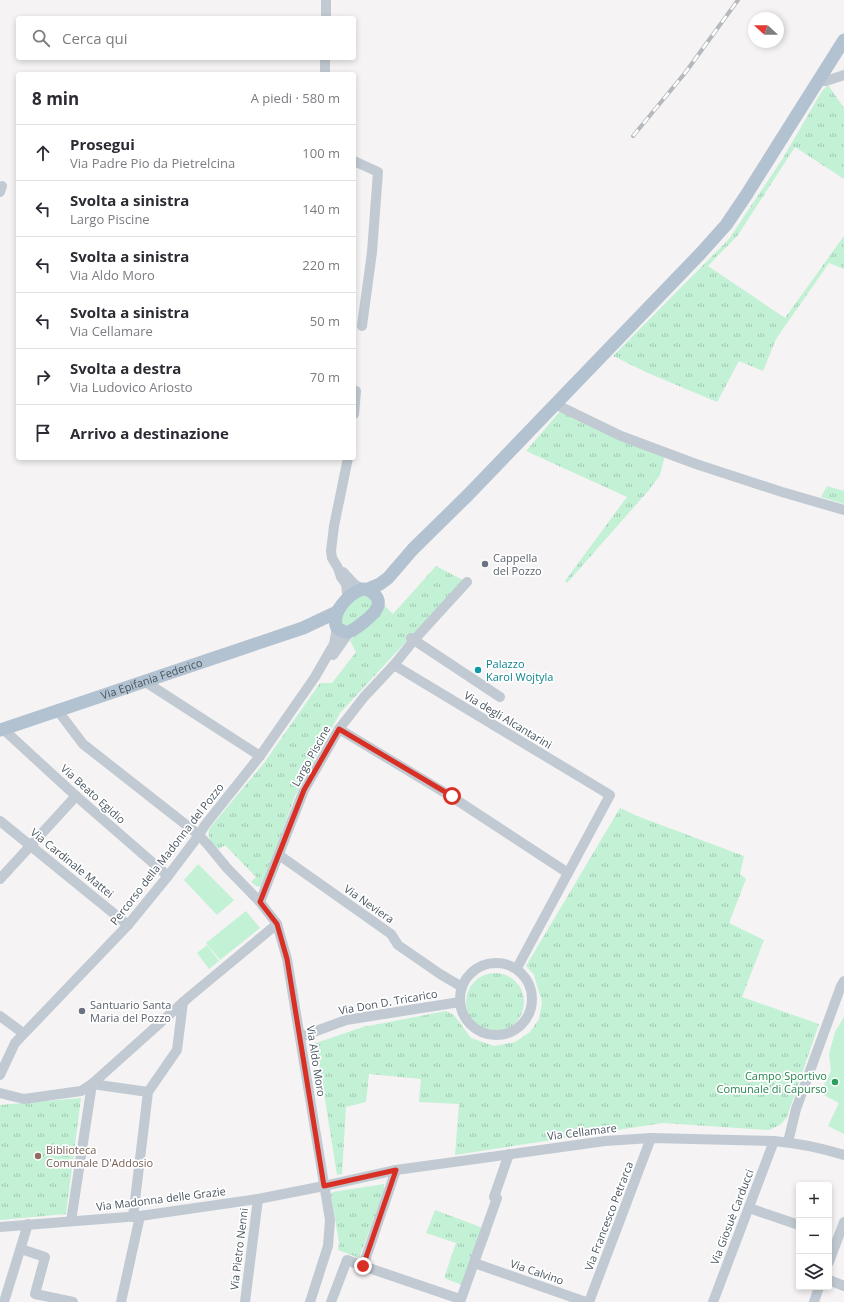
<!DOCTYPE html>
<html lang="it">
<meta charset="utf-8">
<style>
:root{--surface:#fff;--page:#f7f7f7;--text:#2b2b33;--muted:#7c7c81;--line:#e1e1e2}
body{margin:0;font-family:"Open Sans",sans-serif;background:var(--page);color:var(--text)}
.controls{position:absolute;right:12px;bottom:12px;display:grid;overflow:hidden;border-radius:4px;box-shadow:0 2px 6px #0003}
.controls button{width:36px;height:36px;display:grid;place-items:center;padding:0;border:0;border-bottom:1px solid var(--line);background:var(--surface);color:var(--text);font:20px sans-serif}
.compass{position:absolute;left:748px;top:12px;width:36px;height:36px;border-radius:50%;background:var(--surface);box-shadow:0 2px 6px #0003;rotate:291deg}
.stop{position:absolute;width:12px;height:12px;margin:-9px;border:3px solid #d93025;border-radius:50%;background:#fff}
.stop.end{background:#d93025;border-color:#fff;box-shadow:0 1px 4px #0008}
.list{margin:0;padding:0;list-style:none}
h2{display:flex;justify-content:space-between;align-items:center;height:52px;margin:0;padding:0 16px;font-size:17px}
h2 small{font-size:13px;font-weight:400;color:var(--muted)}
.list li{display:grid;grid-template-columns:26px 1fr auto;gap:12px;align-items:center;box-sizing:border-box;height:56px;padding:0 16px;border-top:1px solid var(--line)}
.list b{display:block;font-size:15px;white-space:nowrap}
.list p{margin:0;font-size:13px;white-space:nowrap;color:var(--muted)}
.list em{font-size:13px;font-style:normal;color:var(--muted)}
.icon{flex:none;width:22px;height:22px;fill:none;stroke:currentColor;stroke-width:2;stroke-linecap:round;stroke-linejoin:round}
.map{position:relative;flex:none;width:844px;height:1302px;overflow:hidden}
.search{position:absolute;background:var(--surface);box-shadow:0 2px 6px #0003;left:16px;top:16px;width:340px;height:44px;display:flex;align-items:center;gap:10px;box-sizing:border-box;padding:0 14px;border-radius:4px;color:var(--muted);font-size:15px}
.panel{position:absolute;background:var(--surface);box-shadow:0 2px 6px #0003;left:16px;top:72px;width:340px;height:388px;border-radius:4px}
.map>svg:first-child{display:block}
.grass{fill:url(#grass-tufts)}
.garden{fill:#c3f1d5}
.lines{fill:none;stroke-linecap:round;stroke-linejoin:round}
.minor{stroke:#c1cad2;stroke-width:10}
.major{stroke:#b3c2d1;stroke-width:13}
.rail-casing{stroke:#b5b8bd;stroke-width:4}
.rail{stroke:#fff;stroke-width:2.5;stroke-dasharray:8;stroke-linecap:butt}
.route{stroke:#d93025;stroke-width:5}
.worship-dot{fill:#6b7280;stroke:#fff;stroke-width:1.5}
.culture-dot{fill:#0f9aa8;stroke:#fff;stroke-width:1.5}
.leisure-dot{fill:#2e9e5b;stroke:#fff;stroke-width:1.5}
.education-dot{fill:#8d6e63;stroke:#fff;stroke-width:1.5}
.labels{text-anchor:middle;stroke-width:3.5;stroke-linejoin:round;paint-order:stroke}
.worship-label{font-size:11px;fill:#5b616d;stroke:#fff;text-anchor:start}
.culture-label{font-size:11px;fill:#0d838f;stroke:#fff;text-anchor:start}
.street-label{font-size:11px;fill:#4a5661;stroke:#fff}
.leisure-label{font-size:11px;fill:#27864d;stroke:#fff;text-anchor:end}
.education-label{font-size:11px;fill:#785e54;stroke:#fff;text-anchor:start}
</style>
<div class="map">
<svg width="844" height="1302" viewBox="0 0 844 1302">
<defs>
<pattern id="grass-tufts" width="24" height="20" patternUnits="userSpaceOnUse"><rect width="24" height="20" fill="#c3f1d5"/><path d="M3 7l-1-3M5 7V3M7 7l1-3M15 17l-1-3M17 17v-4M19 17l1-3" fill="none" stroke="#a0c6b0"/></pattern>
</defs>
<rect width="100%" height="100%" fill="#f5f3f3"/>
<g class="grass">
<polygon points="828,85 844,108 844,179 795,147 738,235 708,266 785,318 844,236 844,269 829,263 776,339 763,371 739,361 717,402 648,373 613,356 729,239 783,158 822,91"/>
<polygon points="562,409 665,455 660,475 649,490 567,583 565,581 627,497 526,451"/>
<polygon points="827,486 844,491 844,504 821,497"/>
<path d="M436,566L463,580L340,713L295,796L263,885L260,887L256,886L251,882L256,877L225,845L219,849C211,842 208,841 209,829L264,763L320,683H332L356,652L350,641L351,639L377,618L383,604L393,614Z"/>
<polygon points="360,594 374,600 371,609 348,627 343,627 338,618"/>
<polygon points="620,808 637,816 744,856 740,874 746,879 729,923 764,940 742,997 819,1024 787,1117 780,1125 769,1130 663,1123 455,1155 459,1104 419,1102 421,1079 369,1074 366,1102 346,1107 342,1174 337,1175 316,1043 363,1027 446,1011 454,1015 471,1038 494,1046 515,1042 530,1032 539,1019 542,1002 534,975 526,966"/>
<circle cx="495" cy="1002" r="29"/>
<polygon points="81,1098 66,1214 0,1220 0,1105"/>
<polygon points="384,1184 384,1191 359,1258 338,1250 339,1243 331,1194 333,1192"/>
<polygon points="435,1210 491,1231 464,1302 462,1285 444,1278 456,1243 426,1233"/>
</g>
<g class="garden">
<polygon points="198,864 234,900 217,915 184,880"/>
<polygon points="246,911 260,928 220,960 206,943"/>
<polygon points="207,945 219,961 209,969 197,953"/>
<polygon points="844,1017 844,1134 828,1126 839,1103 820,1093 831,1071 829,1054 835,1032"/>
</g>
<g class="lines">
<g class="minor">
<polyline points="326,18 326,0"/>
<polyline points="325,74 325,58"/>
<polyline points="818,81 826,81 844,75"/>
<polyline points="354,161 378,172 372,252 362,326"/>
<polyline points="0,192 2,186"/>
<polyline points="555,404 621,436 696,464 782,492 844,510"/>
<polyline points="354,414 356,391"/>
<polyline points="348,458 334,526 331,551 332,558 338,568 341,577 346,584 348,600"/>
<polyline points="343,572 354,584 363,589"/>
<polyline points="411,638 500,697"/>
<polyline points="333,655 350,631"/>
<polyline points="394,665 610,795 517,968"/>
<polyline points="144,681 260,756"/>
<polyline points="58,711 83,744 199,835 208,845 227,868 260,902 277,924 287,959 330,1220 328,1246 310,1302"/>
<polyline points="3,729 76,796 168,876"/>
<polyline points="339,729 452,797 568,873"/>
<polyline points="0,821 128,925"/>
<polyline points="279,855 391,934 398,945 440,974 462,987"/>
<polyline points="0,879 76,796"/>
<polyline points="260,902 304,790 339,729 364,697 394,665 414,640 467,582"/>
<circle cx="496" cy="999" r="36"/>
<polyline points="0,1016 23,1033"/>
<polyline points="300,1037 346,1020 460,1002"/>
<polyline points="0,1075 15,1043 128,925 168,876 199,835 205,825 260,756 315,677 334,644 337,628"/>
<polyline points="0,1093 24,1099 81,1091 92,1084 189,997 277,924"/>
<polyline points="788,1142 796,1109 841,986 844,981"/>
<polyline points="396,1170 363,1266 457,1298"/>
<polyline points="749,1208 799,1225"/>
<polyline points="133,1217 148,1092 177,1050 183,1002"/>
<polyline points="71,1221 92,1084 148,1092"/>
<path d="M0,1227L140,1216L258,1199L324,1186L396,1170L605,1141L651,1138L774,1141C798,1143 821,1148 844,1155"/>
<polyline points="21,1249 45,1257 35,1294 73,1302"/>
<polyline points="829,1262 844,1222"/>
<polyline points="480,1265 586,1302"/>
<polyline points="829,1280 844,1286"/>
<polyline points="4,1302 28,1224"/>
<polyline points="121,1302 140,1216"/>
<polyline points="245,1302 258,1199"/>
<polyline points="331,1302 347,1260 363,1266"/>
<polyline points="460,1302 497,1198 494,1197 509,1154"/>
<polyline points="589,1302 651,1138"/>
<polyline points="713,1302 774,1141"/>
<polyline points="814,1302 819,1287"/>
</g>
<g class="major">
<path d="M363,589C372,590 382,598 377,608C374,615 355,630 348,632C344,633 340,630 337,628C330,613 349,593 363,589Z"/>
<polyline points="368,589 380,584 388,578 413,549 468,495 700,254 726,225 745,197 844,40"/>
<path id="s1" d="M0,730L303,628L337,612"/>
</g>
<g class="rail-casing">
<polyline id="rail" points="633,136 685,73 738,0"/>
</g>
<use href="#rail" class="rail"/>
</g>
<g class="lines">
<polyline class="route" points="363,1266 396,1170 324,1186 287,959 277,924 260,902 304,790 339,729 452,796"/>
</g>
<g class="worship-dot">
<circle cx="485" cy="564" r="4"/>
<circle cx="82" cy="1011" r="4"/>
</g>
<circle class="culture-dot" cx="478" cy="670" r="4"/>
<circle class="leisure-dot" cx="835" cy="1082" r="4"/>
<circle class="education-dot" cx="38" cy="1156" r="4"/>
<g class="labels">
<g class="worship-label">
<text x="493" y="562">Cappella<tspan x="493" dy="13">del Pozzo</tspan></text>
<text x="90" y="1009">Santuario Santa<tspan x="90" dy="13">Maria del Pozzo</tspan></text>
</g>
<g class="culture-label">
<text x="486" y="668">Palazzo<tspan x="486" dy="13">Karol Wojtyla</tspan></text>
</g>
<g class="street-label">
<text dy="4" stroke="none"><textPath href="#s1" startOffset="160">Via Epifania Federico</textPath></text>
<text transform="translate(508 720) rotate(31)" y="4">Via degli Alcantarini</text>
<text transform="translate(311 756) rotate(-61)" y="4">Largo Piscine</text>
<text transform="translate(93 794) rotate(42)" y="4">Via Beato Egidio</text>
<text transform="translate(167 854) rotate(-52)" y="4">Percorso della Madonna del Pozzo</text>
<text transform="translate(72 863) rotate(39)" y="4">Via Cardinale Mattei</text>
<text transform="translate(369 904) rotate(35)" y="4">Via Neviera</text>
<text transform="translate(388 1002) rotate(-10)" y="4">Via Don D. Tricarico</text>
<text transform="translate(316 1061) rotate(81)" y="4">Via Aldo Moro</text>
<text transform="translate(582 1132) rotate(-7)" y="4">Via Cellamare</text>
<text transform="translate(161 1199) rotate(-7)" y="4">Via Madonna delle Grazie</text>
<text transform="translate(609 1216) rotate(-69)" y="4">Via Francesco Petrarca</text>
<text transform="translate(732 1217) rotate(-69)" y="4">Via Giosuè Carducci</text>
<text transform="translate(239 1249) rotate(-83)" y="4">Via Pietro Nenni</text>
<text transform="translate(537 1272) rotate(19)" y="4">Via Calvino</text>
</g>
<g class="leisure-label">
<text x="827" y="1080">Campo Sportivo<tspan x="827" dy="13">Comunale di Capurso</tspan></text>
</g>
<g class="education-label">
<text x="46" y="1154">Biblioteca<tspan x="46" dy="13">Comunale D'Addosio</tspan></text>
</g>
</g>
</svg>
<div class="controls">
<button>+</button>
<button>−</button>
<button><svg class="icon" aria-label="layers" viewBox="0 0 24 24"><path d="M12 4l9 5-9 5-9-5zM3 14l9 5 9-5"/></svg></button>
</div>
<svg class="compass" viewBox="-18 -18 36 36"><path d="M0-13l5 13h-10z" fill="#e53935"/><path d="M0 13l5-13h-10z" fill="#7c7c81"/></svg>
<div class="stop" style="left:452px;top:796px"></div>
<div class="stop end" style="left:363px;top:1266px"></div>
<div class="search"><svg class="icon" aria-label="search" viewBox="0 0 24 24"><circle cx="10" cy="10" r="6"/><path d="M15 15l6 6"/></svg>Cerca qui</div>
<section class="panel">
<h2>8 min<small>A piedi · 580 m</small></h2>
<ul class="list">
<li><svg class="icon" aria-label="ahead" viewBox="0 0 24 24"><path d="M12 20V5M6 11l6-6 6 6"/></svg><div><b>Prosegui</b><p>Via Padre Pio da Pietrelcina</p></div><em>100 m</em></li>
<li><svg class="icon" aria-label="left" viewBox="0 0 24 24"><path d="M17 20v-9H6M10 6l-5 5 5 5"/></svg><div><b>Svolta a sinistra</b><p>Largo Piscine</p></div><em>140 m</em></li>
<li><svg class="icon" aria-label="left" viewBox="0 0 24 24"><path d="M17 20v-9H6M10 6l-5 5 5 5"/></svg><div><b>Svolta a sinistra</b><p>Via Aldo Moro</p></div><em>220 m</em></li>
<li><svg class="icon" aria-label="left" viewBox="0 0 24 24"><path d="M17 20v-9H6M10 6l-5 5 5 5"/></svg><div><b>Svolta a sinistra</b><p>Via Cellamare</p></div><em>50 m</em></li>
<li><svg class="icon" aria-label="right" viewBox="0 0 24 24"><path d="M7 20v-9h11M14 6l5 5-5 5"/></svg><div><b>Svolta a destra</b><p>Via Ludovico Ariosto</p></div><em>70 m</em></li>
<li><svg class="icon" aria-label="arrive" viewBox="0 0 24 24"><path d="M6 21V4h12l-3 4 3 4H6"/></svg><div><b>Arrivo a destinazione</b></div></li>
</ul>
</section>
</div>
